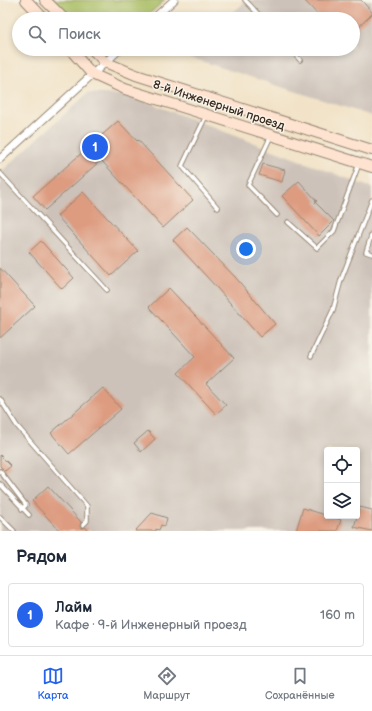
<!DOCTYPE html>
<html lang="ru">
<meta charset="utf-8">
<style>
:root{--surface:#fff;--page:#f2f2f3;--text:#1f2937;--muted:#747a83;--line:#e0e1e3;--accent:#2563eb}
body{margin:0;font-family:"Balsamiq Sans",sans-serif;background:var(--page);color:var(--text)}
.controls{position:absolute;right:12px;bottom:12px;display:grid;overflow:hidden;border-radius:4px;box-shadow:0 2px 6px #0003}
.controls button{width:36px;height:36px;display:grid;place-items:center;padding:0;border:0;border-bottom:1px solid var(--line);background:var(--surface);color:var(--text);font:20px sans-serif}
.you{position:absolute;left:246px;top:249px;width:14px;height:14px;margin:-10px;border:3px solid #fff;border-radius:50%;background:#1a73e8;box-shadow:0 0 0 6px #1a73e833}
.badge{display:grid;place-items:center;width:26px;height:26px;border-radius:50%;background:var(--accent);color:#fff;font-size:13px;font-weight:700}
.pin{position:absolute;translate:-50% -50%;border:2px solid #fff;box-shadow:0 1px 4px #0006}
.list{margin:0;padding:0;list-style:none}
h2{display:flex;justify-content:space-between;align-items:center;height:52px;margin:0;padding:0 16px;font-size:17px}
h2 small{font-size:13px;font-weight:400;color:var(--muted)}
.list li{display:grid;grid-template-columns:26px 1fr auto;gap:12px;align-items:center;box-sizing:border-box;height:64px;margin:0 8px 8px;padding:0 8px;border:1px solid var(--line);border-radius:4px}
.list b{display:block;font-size:15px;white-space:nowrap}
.list p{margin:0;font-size:13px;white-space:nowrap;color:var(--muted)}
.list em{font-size:13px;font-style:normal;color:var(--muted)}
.icon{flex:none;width:22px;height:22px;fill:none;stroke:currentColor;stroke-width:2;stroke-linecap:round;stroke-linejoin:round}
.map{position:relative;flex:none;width:372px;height:531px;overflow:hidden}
.search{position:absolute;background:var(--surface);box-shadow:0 2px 6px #0003;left:12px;right:12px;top:12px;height:44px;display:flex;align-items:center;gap:10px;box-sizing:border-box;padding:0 14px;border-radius:22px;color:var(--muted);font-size:15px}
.sheet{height:124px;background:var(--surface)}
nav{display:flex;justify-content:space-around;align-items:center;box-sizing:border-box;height:56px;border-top:1px solid var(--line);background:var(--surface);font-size:11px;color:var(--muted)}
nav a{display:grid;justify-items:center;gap:2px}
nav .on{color:var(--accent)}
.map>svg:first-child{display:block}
.industrial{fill:#cdc2b9;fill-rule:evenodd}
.green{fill:#a8bd62;stroke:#727440}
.building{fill:#dd9b80}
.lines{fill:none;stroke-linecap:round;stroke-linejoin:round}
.lane-casing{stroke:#968673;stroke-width:5.5}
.street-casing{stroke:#968673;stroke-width:9}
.secondary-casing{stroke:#968673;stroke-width:12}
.lane{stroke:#fff;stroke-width:3.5}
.street{stroke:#fff;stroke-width:7}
.secondary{stroke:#fee3d1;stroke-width:10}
.labels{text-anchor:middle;stroke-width:3;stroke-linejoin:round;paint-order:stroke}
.street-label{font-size:12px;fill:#3b2a1e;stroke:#f7f3e8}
</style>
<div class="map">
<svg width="372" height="531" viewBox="0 0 372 531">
<rect width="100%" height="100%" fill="#f7f3e8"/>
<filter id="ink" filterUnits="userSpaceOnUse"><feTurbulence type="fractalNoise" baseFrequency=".025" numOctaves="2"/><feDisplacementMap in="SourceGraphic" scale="8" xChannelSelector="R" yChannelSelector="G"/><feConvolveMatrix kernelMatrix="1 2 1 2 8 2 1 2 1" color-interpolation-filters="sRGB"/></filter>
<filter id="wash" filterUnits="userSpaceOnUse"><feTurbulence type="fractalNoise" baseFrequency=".012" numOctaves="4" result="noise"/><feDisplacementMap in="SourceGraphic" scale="16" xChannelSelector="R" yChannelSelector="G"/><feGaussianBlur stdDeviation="0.9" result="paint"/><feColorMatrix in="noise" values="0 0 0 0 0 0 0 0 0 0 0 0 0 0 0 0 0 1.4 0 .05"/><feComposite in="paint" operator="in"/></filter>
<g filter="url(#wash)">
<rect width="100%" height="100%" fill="#f2e3c8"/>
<g class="industrial">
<polygon points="247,0 372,0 372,116 186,56 193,49 353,49 353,19 226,19"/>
<path d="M88,93L131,96L372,188V531H0V173ZM327,450H357V516H327Z"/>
</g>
<polygon class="green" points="51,0 165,0 144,19 68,19"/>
<g id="blocks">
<g class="building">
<polygon points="304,0 361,0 372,12 372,14 353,32 353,19 322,19"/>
<polygon points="118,121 137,141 138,140 193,200 163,228 101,160 45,210 33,196"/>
<polygon points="263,164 285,170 282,182 259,175"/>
<polygon points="299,181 317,201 315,202 334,221 319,236 282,196"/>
<polygon points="83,192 138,251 111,276 57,216"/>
<polygon points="187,227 236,278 275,324 260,337 217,288 173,240"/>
<polygon points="41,241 74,278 62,289 29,252"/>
<polygon points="0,268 35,306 0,338"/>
<polygon points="169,288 234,358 206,384 226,405 216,414 178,373 195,357 149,307"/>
<polygon points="103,388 121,409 69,454 51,433"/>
<polygon points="148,431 155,439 141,452 134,443"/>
<polygon points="0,455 11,466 5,471 0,466"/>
<polygon points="48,486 81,522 80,527 83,528 85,527 89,531 60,531 32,501"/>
<polygon points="360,507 372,510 372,531 354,527"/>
<polygon points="303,508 341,520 337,531 296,531"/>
<polygon points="152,513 167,518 165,526 161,525 159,530 156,529 156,531 135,531"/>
</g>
</g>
</g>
<g filter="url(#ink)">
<use href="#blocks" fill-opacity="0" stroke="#968673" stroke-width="1"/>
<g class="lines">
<g class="lane-casing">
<g id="lane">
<polyline points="245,0 263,19"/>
<polyline points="290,49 300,60"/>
<polyline points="206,116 182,166 218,208"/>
<polyline points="271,136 248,185 277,215"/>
<polyline points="0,173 107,290"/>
<polyline points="288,222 317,248 334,231 359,164"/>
<polyline points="372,233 366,252 372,254"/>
<polyline points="311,356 333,310 341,280 372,200"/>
<polyline points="0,399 17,426 87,506 87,521 83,525"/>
<polyline points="0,471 26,505 22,509"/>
<polyline points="0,484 29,515"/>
<polyline points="0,517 14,531"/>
</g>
</g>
<g class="street-casing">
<g id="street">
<polyline points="153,19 174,0"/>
<polyline points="0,159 120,49"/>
</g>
</g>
<g class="secondary-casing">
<g id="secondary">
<polyline points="26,0 44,19"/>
<polyline points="45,0 64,19"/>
<polyline points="70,49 92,74 125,89 372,167"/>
<polyline points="92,49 105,62 136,75 372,150"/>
</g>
</g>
<use href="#lane" class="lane"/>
<use href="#street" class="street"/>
<use href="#secondary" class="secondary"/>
</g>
</g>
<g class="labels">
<g class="street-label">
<text transform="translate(219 105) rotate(18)" y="4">8-й Инженерный проезд</text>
</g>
</g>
</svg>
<div class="controls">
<button><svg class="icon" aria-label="locate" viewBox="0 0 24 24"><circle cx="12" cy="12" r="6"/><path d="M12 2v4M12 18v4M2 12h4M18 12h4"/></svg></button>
<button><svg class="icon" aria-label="layers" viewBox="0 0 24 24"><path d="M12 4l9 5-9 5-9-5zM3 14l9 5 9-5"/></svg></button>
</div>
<div class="you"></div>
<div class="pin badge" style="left:95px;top:147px">1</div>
<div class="search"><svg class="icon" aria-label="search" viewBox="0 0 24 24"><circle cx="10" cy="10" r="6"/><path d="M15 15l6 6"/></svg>Поиск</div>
</div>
<section class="sheet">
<h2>Рядом<small></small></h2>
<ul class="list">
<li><span class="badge">1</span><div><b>Лайм</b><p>Кафе · 9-й Инженерный проезд</p></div><em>160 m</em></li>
</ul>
</section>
<nav>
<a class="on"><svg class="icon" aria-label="map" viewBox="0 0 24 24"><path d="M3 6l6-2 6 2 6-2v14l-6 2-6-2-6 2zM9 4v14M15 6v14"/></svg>Карта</a>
<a><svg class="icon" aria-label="directions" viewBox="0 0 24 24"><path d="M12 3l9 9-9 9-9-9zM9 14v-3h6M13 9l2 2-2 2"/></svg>Маршрут</a>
<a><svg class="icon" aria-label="saved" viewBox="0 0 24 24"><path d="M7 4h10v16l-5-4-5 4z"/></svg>Сохранённые</a>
</nav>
